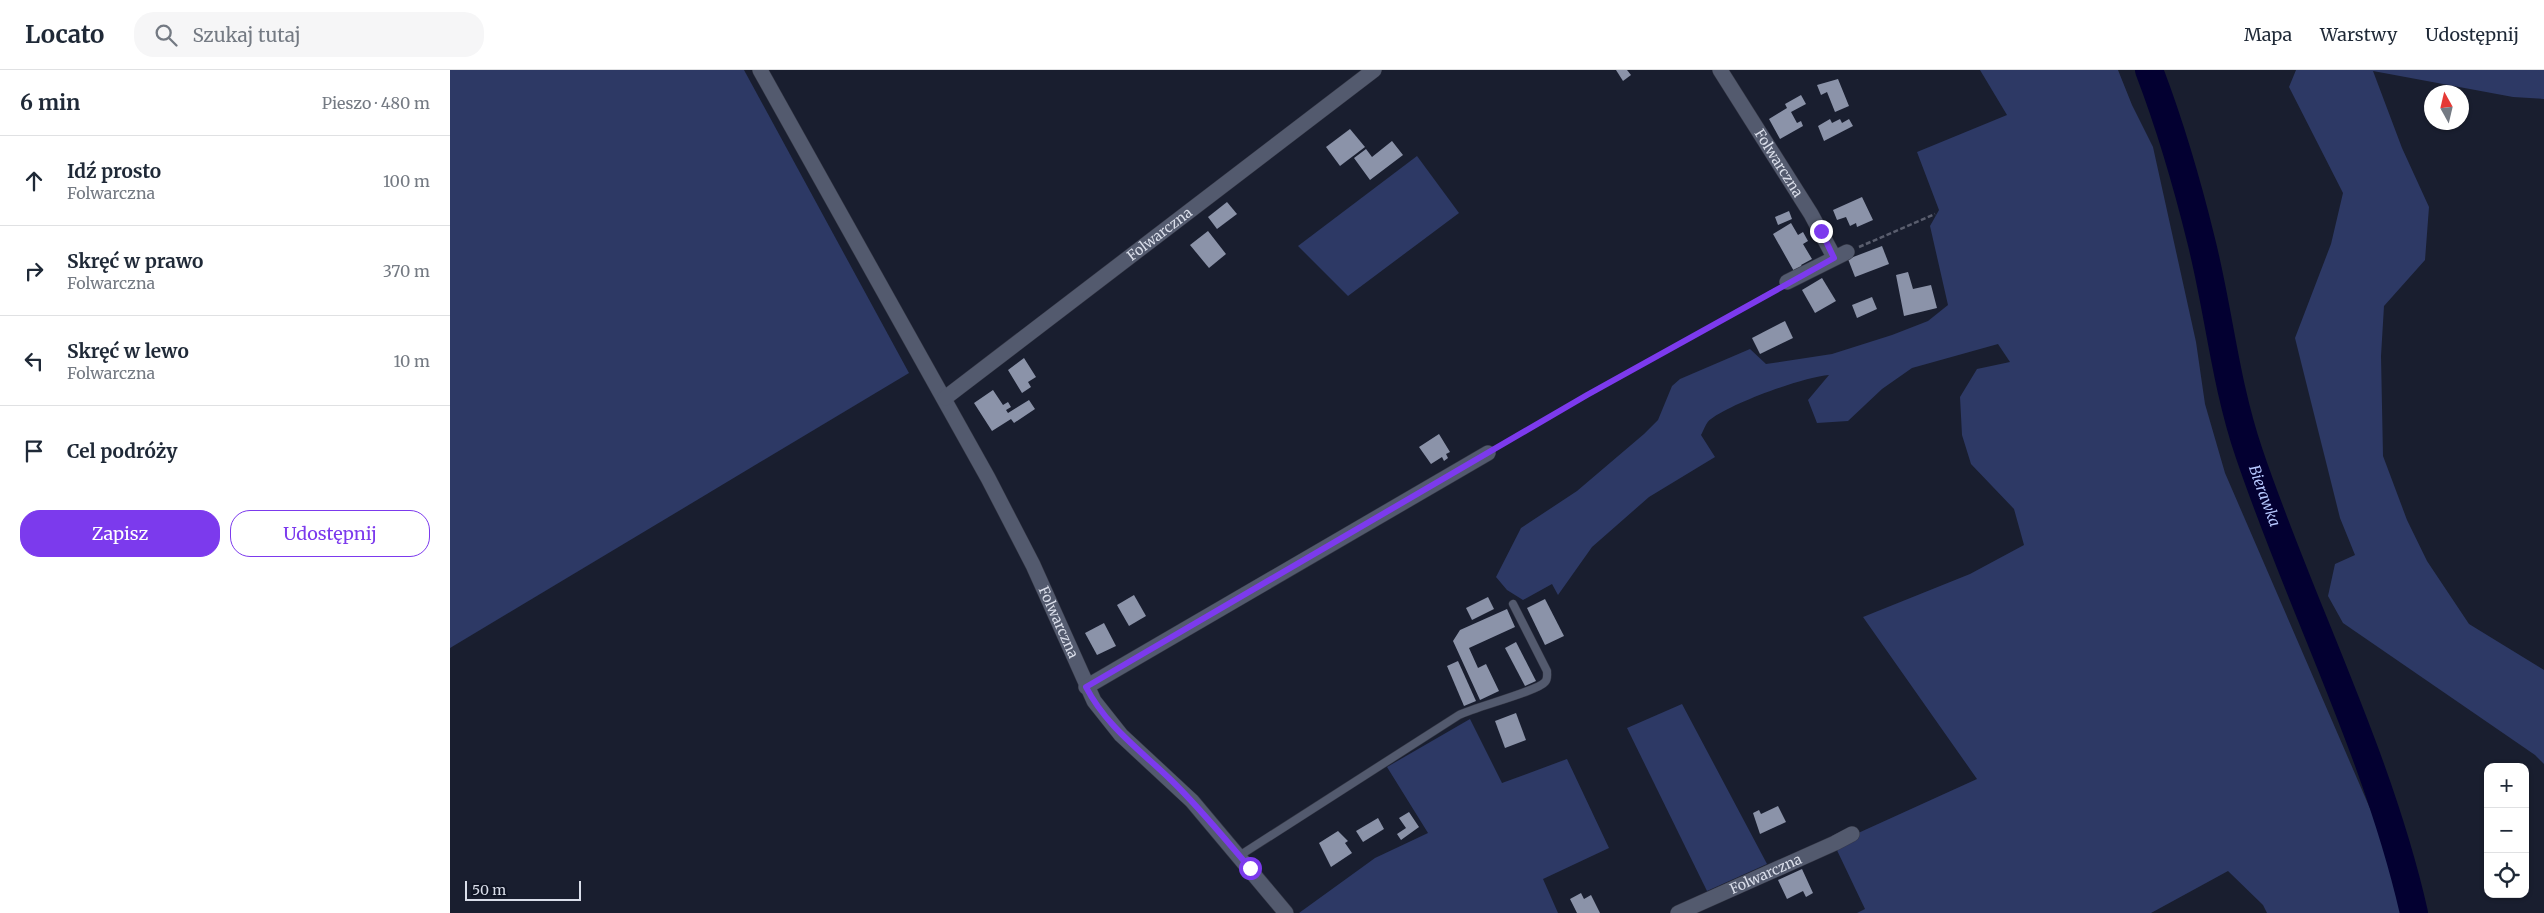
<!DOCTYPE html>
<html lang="pl">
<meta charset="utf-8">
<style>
:root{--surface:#fff;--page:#f6f6f7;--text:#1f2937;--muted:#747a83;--line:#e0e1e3;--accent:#7c3aed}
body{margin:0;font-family:Merriweather,serif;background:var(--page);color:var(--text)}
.controls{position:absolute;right:15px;bottom:15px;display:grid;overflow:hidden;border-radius:10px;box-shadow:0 1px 4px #0004}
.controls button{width:45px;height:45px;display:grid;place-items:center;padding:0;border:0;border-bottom:1px solid var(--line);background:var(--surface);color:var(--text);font:25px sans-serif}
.compass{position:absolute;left:1974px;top:15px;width:45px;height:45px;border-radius:50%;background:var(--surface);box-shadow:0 1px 4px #0004;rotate:352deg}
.scale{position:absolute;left:15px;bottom:12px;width:116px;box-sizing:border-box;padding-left:5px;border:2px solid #dadeea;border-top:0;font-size:14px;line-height:18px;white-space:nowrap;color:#dadeea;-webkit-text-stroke:4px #101525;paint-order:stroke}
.stop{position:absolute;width:15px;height:15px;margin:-11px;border:4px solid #7c3aed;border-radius:50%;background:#fff}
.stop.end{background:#7c3aed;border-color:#fff;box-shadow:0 1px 5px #0008}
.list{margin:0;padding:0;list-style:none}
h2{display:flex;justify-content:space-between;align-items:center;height:65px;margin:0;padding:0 20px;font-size:21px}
h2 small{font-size:16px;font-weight:400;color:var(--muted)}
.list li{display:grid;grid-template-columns:32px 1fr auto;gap:15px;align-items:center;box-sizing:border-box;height:90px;padding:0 20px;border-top:1px solid var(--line)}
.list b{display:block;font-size:19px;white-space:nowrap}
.list p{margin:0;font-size:16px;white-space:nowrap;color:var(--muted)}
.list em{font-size:16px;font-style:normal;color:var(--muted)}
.actions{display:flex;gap:10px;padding:15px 20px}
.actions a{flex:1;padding:11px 0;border:1px solid var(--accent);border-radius:20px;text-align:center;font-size:18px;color:var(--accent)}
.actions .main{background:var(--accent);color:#fff}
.icon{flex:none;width:28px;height:28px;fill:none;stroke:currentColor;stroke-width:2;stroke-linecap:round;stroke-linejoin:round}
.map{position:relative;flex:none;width:2094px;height:843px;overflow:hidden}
header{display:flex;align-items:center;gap:30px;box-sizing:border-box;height:70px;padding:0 25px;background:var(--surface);border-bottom:1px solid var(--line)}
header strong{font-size:24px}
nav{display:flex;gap:28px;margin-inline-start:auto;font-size:18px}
.search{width:350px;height:45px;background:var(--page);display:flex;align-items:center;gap:12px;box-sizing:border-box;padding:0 18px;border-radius:20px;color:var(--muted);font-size:19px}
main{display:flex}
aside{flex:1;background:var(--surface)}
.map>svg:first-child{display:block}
.green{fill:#2d3965}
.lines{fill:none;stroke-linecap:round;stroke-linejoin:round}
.river{stroke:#030031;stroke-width:28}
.building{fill:#8b93a9}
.service-casing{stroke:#343745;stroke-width:9}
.minor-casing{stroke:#343745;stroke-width:16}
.path{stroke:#5a5e6e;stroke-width:2.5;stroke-dasharray:5 2.5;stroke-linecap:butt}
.service{stroke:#535a6e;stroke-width:8}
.minor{stroke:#535a6e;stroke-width:15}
.route{stroke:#7c3aed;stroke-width:6}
.labels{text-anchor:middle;stroke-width:5;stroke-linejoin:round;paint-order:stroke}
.street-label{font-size:14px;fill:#dadeea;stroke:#101525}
.water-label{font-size:15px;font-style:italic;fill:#b6c7fe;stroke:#101525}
</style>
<header>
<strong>Locato</strong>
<div class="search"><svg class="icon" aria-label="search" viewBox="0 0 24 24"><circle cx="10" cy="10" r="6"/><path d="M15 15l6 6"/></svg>Szukaj tutaj</div>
<nav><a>Mapa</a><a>Warstwy</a><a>Udostępnij</a></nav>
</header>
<main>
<aside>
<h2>6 min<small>Pieszo · 480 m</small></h2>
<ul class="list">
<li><svg class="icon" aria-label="ahead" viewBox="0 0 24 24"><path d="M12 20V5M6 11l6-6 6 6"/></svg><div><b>Idź prosto</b><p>Folwarczna</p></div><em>100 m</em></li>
<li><svg class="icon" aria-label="right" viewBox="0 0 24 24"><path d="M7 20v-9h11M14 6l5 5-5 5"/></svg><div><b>Skręć w prawo</b><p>Folwarczna</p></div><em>370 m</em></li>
<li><svg class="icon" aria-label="left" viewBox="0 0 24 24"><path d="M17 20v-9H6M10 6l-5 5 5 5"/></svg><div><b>Skręć w lewo</b><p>Folwarczna</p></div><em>10 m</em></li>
<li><svg class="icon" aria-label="arrive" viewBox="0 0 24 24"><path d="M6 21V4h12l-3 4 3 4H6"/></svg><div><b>Cel podróży</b></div></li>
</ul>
<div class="actions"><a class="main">Zapisz</a><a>Udostępnij</a></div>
</aside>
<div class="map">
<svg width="2094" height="843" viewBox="0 0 2094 843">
<rect width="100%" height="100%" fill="#191e2f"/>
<g class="green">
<polygon points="0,0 294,0 459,303 0,578"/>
<path d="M1530,0H1668L1682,35L1703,77L1746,272L1755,334L1775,403L1944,794L1954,843H1817L1813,835L1778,801L1701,843H1407L1415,839L1384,774L1527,709L1413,547L1520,504L1574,475L1564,439L1521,394L1512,365L1510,327L1527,299L1560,292L1548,274L1462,298L1432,319L1398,351L1367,353L1358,330L1379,305C1353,307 1282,333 1261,349C1256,352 1254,360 1251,365L1265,387L1199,427L1142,477L1108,525L1102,514L1073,530L1057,520L1046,507L1071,458L1127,421L1194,364L1208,350L1222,316L1230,309L1300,279L1316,294L1382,284L1442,265L1478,251L1498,235L1480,156L1489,140L1467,82L1557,45Z"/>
<polygon points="1846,0 2094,0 2094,29 2063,27 1923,1 1952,78 1979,137 1975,190 1934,236 1931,286 1933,386 1957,450 1977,491 2019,554 2094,600 2094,694 2085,685 1893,553 1878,526 1885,494 1905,485 1890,448 1845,268 1881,174 1893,123 1839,17"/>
<polygon points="967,86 1009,143 898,226 848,176"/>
<polygon points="1232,634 1317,794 1257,821 1177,658"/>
<polygon points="1020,649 1052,713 1117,689 1159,778 1093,809 1108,843 849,843 925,788 978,763 937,697"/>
</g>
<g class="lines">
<path class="river" id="s1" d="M1699,0C1720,55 1737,113 1751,170C1769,241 1775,313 1799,383C1851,537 1928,684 1964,843"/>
</g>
<g class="building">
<polygon points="1166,0 1177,0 1181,5 1173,11"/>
<polygon points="1388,9 1399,36 1385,42 1377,22 1371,25 1367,15"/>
<polygon points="1351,25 1356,34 1341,42 1347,53 1351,51 1353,56 1330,69 1319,49 1337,38 1335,34"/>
<polygon points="1380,49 1382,53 1390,49 1392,53 1399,49 1403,56 1374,71 1368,56"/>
<polygon points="900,59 915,77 890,96 876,77"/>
<polygon points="942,71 953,85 920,110 904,88 916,79 922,87"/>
<polygon points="1412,127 1423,150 1407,157 1406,153 1400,156 1396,147 1387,150 1383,140"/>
<polygon points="777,132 787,144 767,159 758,147"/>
<polygon points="1339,141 1342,149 1328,155 1325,147"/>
<polygon points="1341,153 1348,165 1353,162 1358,171 1353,174 1362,189 1351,195 1353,198 1345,203 1323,164"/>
<polygon points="758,161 776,184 759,198 740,175"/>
<polygon points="1432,176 1439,194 1405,207 1398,189"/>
<polygon points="1458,202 1463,219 1481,215 1487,238 1454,246 1446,205"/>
<polygon points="1372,208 1386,231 1365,243 1352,220"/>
<polygon points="1422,227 1427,239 1407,248 1402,235"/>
<polygon points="1335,251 1343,268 1310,284 1302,268"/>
<polygon points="574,288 586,307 578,312 581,317 572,323 558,300"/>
<polygon points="543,320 553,335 558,332 561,337 556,340 558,343 579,330 585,339 564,353 561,349 542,361 524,333"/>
<polygon points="989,364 1000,382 996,384 998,388 994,391 992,387 981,394 969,377"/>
<polygon points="684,525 696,546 679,556 667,535"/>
<polygon points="1038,527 1044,539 1022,550 1016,538"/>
<polygon points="1095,529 1114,566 1095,575 1077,538"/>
<polygon points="1057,539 1065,557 1019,578 1028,598 1036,594 1049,621 1030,630 1003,571 1010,560"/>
<polygon points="654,553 666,576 647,585 635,563"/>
<polygon points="1066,572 1086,611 1075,616 1055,578"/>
<polygon points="1008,591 1026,631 1014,636 997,596"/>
<polygon points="1066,643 1076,670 1055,678 1045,651"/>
<polygon points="1328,736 1336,752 1310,764 1303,743 1309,740 1311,744"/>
<polygon points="959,742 969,757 951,770 947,764 956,758 949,748"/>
<polygon points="928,748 934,759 913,772 906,761"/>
<polygon points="888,761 898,771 895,773 902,783 881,797 869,773"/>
<polygon points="1352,799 1363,823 1356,827 1353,821 1337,829 1328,810"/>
<polygon points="1131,823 1134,829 1141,825 1150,843 1127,843 1120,829"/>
</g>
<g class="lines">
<g class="service-casing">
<path id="service" d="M789,786L1009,645C1025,637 1088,621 1095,612C1098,609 1097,605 1097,601L1063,534"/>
</g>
<g class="minor-casing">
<g id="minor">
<path id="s2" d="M310,0L538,408L583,495L644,631L671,665L742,731L836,843"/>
<path id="s3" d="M1270,0L1361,144L1384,187"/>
<polyline points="1337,212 1397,182"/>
<path id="s4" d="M495,328L924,0"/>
<polyline points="636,617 1038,383"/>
<path id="s5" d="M1228,843L1385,773L1402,764"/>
</g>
</g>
<g class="path">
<polyline points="1409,177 1485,144"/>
<polyline points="1050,376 1325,219"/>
</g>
<use href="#service" class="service"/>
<use href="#minor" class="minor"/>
</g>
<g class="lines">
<path class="route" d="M800,798C774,768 749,737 721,710C690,680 656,656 636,617L1137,325L1384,188L1371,161"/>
</g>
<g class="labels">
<g class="street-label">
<text dy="5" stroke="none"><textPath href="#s3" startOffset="110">Folwarczna</textPath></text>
<text dy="5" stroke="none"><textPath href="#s4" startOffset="270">Folwarczna</textPath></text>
<text dy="5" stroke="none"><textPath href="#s2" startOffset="628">Folwarczna</textPath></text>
<text dy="5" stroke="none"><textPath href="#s5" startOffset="96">Folwarczna</textPath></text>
</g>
<g class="water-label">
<text dy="5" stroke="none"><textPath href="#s1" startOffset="442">Bierawka</textPath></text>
</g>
</g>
</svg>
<div class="controls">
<button>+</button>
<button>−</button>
<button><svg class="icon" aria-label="locate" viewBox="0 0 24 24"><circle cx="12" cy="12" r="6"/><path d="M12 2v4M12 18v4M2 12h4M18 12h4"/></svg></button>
</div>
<svg class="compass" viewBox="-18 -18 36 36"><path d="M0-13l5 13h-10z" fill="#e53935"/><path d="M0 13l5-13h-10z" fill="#747a83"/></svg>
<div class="scale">50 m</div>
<div class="stop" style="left:800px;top:798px"></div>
<div class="stop end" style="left:1371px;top:161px"></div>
</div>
</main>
